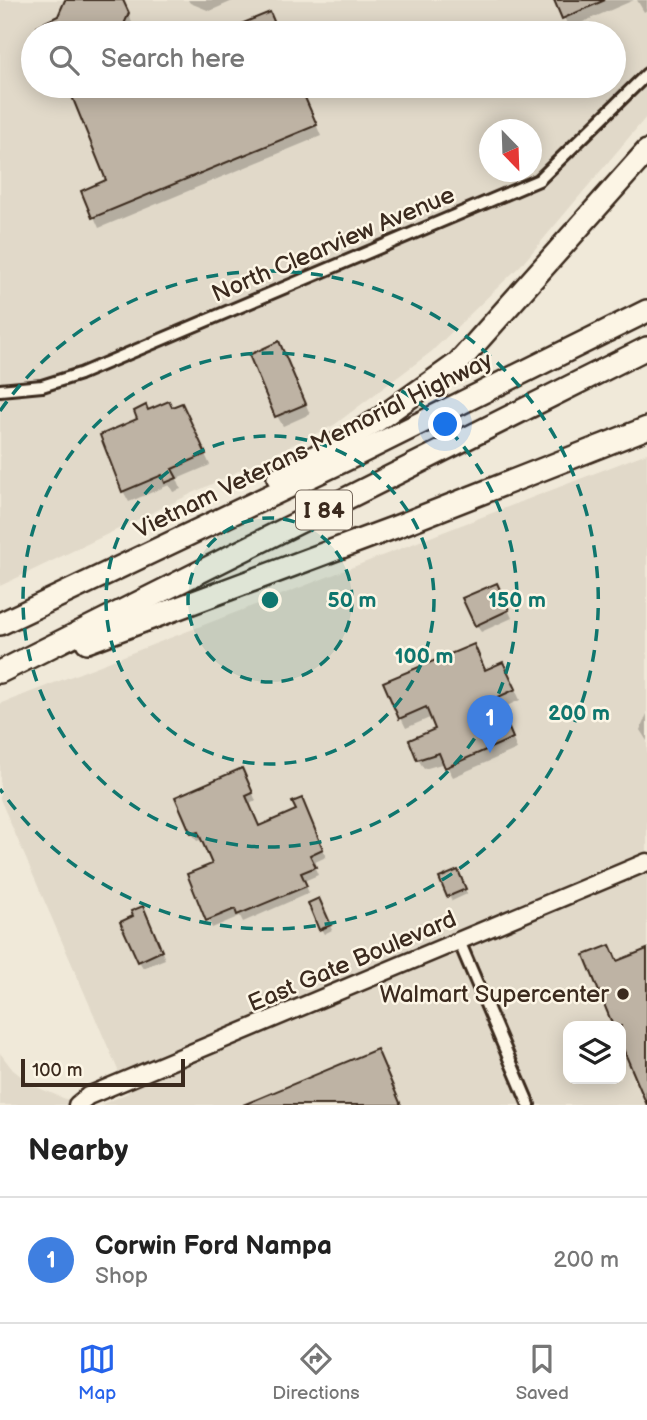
<!DOCTYPE html>
<style>
:root{--surface:#fff;--page:#f6f6f6;--text:#222;--muted:#767676;--line:#e0e0e0;--accent:#2563eb}
body{margin:0;font-family:"Balsamiq Sans",sans-serif;background:var(--page);color:var(--text)}
.controls{position:absolute;right:21px;bottom:21px;display:grid;overflow:hidden;border-radius:14px;box-shadow:0 4px 18px #0003}
.controls button{width:63px;height:63px;display:grid;place-items:center;padding:0;border:0;border-bottom:2px solid var(--line);background:var(--surface);color:var(--text);font:35px sans-serif}
.compass{position:absolute;left:479px;top:119px;width:63px;height:63px;border-radius:50%;background:var(--surface);box-shadow:0 4px 18px #0003;rotate:157deg}
.scale{position:absolute;left:21px;bottom:18px;width:164px;box-sizing:border-box;padding-left:7px;border:4px solid #3b2a1e;border-top:0;font-size:19px;line-height:24px;white-space:nowrap;color:#3b2a1e;-webkit-text-stroke:5px #fcf5e5;paint-order:stroke}
.you{position:absolute;left:446px;top:425px;width:24px;height:24px;margin:-18px;border:5px solid #fff;border-radius:50%;background:#1a73e8;box-shadow:0 0 0 10px #1a73e833}
.badge{display:grid;place-items:center;width:46px;height:46px;border-radius:50%;background:var(--accent);color:#fff;font-size:23px;font-weight:700}
.pin{position:absolute;translate:-50% -58px;filter:drop-shadow(0 2px 4px #0008)}
.pin::after{content:'';position:absolute;top:37px;width:24px;height:21px;background:inherit;clip-path:polygon(0 0,100% 0,50% 100%)}
.list{margin:0;padding:0;list-style:none}
h2{display:flex;justify-content:space-between;align-items:center;height:91px;margin:0;padding:0 28px;font-size:30px}
h2 small{font-size:23px;font-weight:400;color:var(--muted)}
.list li{display:grid;grid-template-columns:46px 1fr auto;gap:21px;align-items:center;box-sizing:border-box;height:126px;padding:0 28px;border-top:2px solid var(--line)}
.list b{display:block;font-size:26px;white-space:nowrap}
.list p{margin:0;font-size:23px;white-space:nowrap;color:var(--muted)}
.list em{font-size:23px;font-style:normal;color:var(--muted)}
.icon{flex:none;width:38px;height:38px;fill:none;stroke:currentColor;stroke-width:2;stroke-linecap:round;stroke-linejoin:round}
.map{position:relative;flex:none;width:647px;height:1105px;overflow:hidden}
.search{position:absolute;background:var(--surface);box-shadow:0 4px 18px #0003;left:21px;right:21px;top:21px;height:77px;display:flex;align-items:center;gap:18px;box-sizing:border-box;padding:0 24px;border-radius:38px;color:var(--muted);font-size:26px}
.sheet{height:217px;background:var(--surface)}
nav{display:flex;justify-content:space-around;align-items:center;box-sizing:border-box;height:98px;border-top:2px solid var(--line);background:var(--surface);font-size:19px;color:var(--muted)}
nav a{display:grid;justify-items:center;gap:4px}
nav .on{color:var(--accent)}
.map>svg:first-child{display:block}
.built{fill:#e1d9c9;fill-rule:evenodd}
.shadow{fill:#0003}
.building{fill:#beb3a4;stroke:#3b2a1e;stroke-width:2}
.lines{fill:none;stroke-linecap:round;stroke-linejoin:round}
.street-casing{stroke:#3b2a1e;stroke-width:16}
.secondary-casing{stroke:#3b2a1e;stroke-width:21}
.highway-casing{stroke:#3b2a1e;stroke-width:26}
.street{stroke:#fcf5e5;stroke-width:10}
.secondary{stroke:#fcf5e5;stroke-width:16}
.highway{stroke:#fcf5e5;stroke-width:21}
.ring{fill:none;stroke:#0f766e;stroke-width:3.5;stroke-dasharray:12 9}
.poi-dot{fill:#3b2a1e;stroke:#fcf5e5;stroke-width:2.5}
.labels{text-anchor:middle;stroke-width:5;stroke-linejoin:round;paint-order:stroke}
.shield{fill:#fcf5e5;stroke:#75675a;stroke-width:2}
.shield-label{font-size:23px;font-weight:bold;fill:#3b2a1e}
.street-label{font-size:24px;fill:#3b2a1e;stroke:#fcf5e5}
.poi-label{font-size:24px;fill:#3b2a1e;stroke:#fcf5e5;text-anchor:end}
.centre{fill:#0f766e;stroke:#fcf5e5;stroke-width:3.5}
.ring-label{font-size:21px;text-anchor:middle;font-weight:bold;fill:#0f766e;stroke:#fcf5e5;stroke-width:5;stroke-linejoin:round;paint-order:stroke}
</style>
<div class="map">
<svg width="647" height="1105" viewBox="0 0 647 1105">
<rect width="100%" height="100%" fill="#f0e9d9"/>
<filter id="ink" filterUnits="userSpaceOnUse"><feTurbulence type="fractalNoise" baseFrequency=".0143" numOctaves="2"/><feDisplacementMap in="SourceGraphic" scale="14" xChannelSelector="R" yChannelSelector="G"/><feConvolveMatrix kernelMatrix="1 2 1 2 8 2 1 2 1" color-interpolation-filters="sRGB"/></filter>
<g filter="url(#ink)">
<g class="built">
<path d="M0,0H647V116L524,262L431,352L334,425L0,586ZM33,33H614V86H33ZM490,130H532V172H490Z"/>
<path d="M647,453V1105H100L128,1093L0,799V704ZM568,1026H621V1079H568Z"/>
<polygon points="0,1053 13,1070 34,1086 80,1105 0,1105"/>
</g>
<g class="shadow">
<polygon points="67,0 123,0 133,25 130,33 42,33 39,27 60,18"/>
<polygon points="188,0 235,0 210,11 190,3"/>
<polygon points="556,0 634,0 569,28"/>
<polygon points="637,0 647,0 647,10 644,12"/>
<polygon points="96,86 300,86 321,136 99,228 83,192 109,181 73,95"/>
<polygon points="284,354 310,414 283,426 277,416"/>
<polygon points="172,409 187,415 210,465 177,479 181,489 173,492 169,485 129,502 123,491 140,420 148,412"/>
<polygon points="500,592 512,618 481,632 476,625"/>
<polygon points="486,672 508,674 520,700 500,709 517,749 453,777 445,763 424,769 418,759 438,730 432,717 406,728 401,718"/>
<polygon points="647,714 647,741 640,730"/>
<polygon points="246,777 256,801 249,804 259,828 305,808 326,857 313,863 318,875 304,881 309,893 243,922 240,916 212,928 189,875 214,865 203,839 197,841 192,834"/>
<polygon points="460,877 467,894 452,901 441,879"/>
<polygon points="321,905 332,930 324,934 321,929"/>
<polygon points="146,915 165,959 143,968 139,961"/>
</g>
<g class="building">
<polygon points="65,0 123,0 129,13 120,33 40,33 37,26 58,16"/>
<polygon points="554,0 605,0 562,19"/>
<polygon points="270,12 279,33 219,33"/>
<polygon points="92,86 300,86 317,125 92,218 81,191 106,180 71,94"/>
<polygon points="279,341 306,404 275,417 249,355"/>
<polygon points="169,401 172,407 182,403 206,454 172,469 177,478 165,483 162,475 122,492 100,435 137,419 134,411 146,405 148,410"/>
<polygon points="497,583 509,610 475,626 462,598"/>
<polygon points="474,644 485,670 503,662 516,689 496,698 513,738 445,768 439,753 417,760 409,740 435,729 426,707 399,719 383,682"/>
<polygon points="242,768 253,793 246,796 259,826 296,810 292,802 302,798 323,849 310,855 316,867 301,873 307,886 237,915 235,909 206,921 187,874 212,864 198,832 191,834 175,797"/>
<polygon points="458,870 466,889 447,897 439,878"/>
<polygon points="319,898 331,925 319,930 308,903"/>
<polygon points="143,906 162,951 138,962 120,922 133,916 131,911"/>
<polygon points="610,945 617,961 647,949 647,1105 621,1044 621,1026 613,1026 584,955"/>
<polygon points="377,1049 401,1105 243,1105"/>
</g>
<g class="lines">
<g class="street-casing">
<g id="street">
<polyline points="0,390 42,386 80,374 539,180 647,74"/>
<polyline points="459,941 529,1105"/>
</g>
</g>
<g class="secondary-casing">
<polyline id="secondary" points="77,1105 88,1096 647,862"/>
</g>
<g class="highway-casing">
<g id="highway">
<polyline points="278,478 375,422 458,363 647,151"/>
<polyline points="0,624 356,455 647,311"/>
<polyline points="87,642 393,528 647,428"/>
<polyline points="0,672 647,348"/>
</g>
</g>
<use href="#street" class="street"/>
<use href="#secondary" class="secondary"/>
<use href="#highway" class="highway"/>
</g>
</g>
<circle cx="270" cy="600" r="82" fill="#0f766e" fill-opacity=".12"/>
<g class="ring">
<circle cx="270" cy="600" r="82"/>
<circle cx="270" cy="600" r="164"/>
<circle cx="270" cy="600" r="247"/>
<path d="M0 411A329 329 0 1 1 0 789"/>
</g>
<circle class="poi-dot" cx="623" cy="994" r="7"/>
<g class="labels">
<rect class="shield" x="296" y="490.5" width="56" height="39" rx="5"/>
<g class="shield-label">
<text x="324" y="518">I 84</text>
</g>
<g class="street-label">
<text transform="translate(333 244) rotate(-23)" y="8">North Clearview Avenue</text>
<text transform="translate(313 445) rotate(-26)" y="8">Vietnam Veterans Memorial Highway</text>
<text transform="translate(352 961) rotate(-23)" y="8">East Gate Boulevard</text>
</g>
<g class="poi-label">
<text x="609" y="1002">Walmart Supercenter</text>
</g>
</g>
<circle cx="270" cy="600" r="10" class="centre"/>
<g class="ring-label">
<text x="352" y="607">50 m</text>
<text x="517" y="607">150 m</text>
<text x="424" y="663">100 m</text>
<text x="579" y="720">200 m</text>
</g>
</svg>
<div class="controls">
<button><svg class="icon" aria-label="layers" viewBox="0 0 24 24"><path d="M12 4l9 5-9 5-9-5zM3 14l9 5 9-5"/></svg></button>
</div>
<svg class="compass" viewBox="-18 -18 36 36"><path d="M0-13l5 13h-10z" fill="#e53935"/><path d="M0 13l5-13h-10z" fill="#767676"/></svg>
<div class="scale">100 m</div>
<div class="you"></div>
<div class="pin badge" style="left:490px;top:753px;background:#3f7fe0">1</div>
<div class="search"><svg class="icon" aria-label="search" viewBox="0 0 24 24"><circle cx="10" cy="10" r="6"/><path d="M15 15l6 6"/></svg>Search here</div>
</div>
<section class="sheet">
<h2>Nearby<small></small></h2>
<ul class="list">
<li><span class="badge" style="background:#3f7fe0">1</span><div><b>Corwin Ford Nampa</b><p>Shop</p></div><em>200 m</em></li>
</ul>
</section>
<nav>
<a class="on"><svg class="icon" aria-label="map" viewBox="0 0 24 24"><path d="M3 6l6-2 6 2 6-2v14l-6 2-6-2-6 2zM9 4v14M15 6v14"/></svg>Map</a>
<a><svg class="icon" aria-label="directions" viewBox="0 0 24 24"><path d="M12 3l9 9-9 9-9-9zM9 14v-3h6M13 9l2 2-2 2"/></svg>Directions</a>
<a><svg class="icon" aria-label="saved" viewBox="0 0 24 24"><path d="M7 4h10v16l-5-4-5 4z"/></svg>Saved</a>
</nav>
